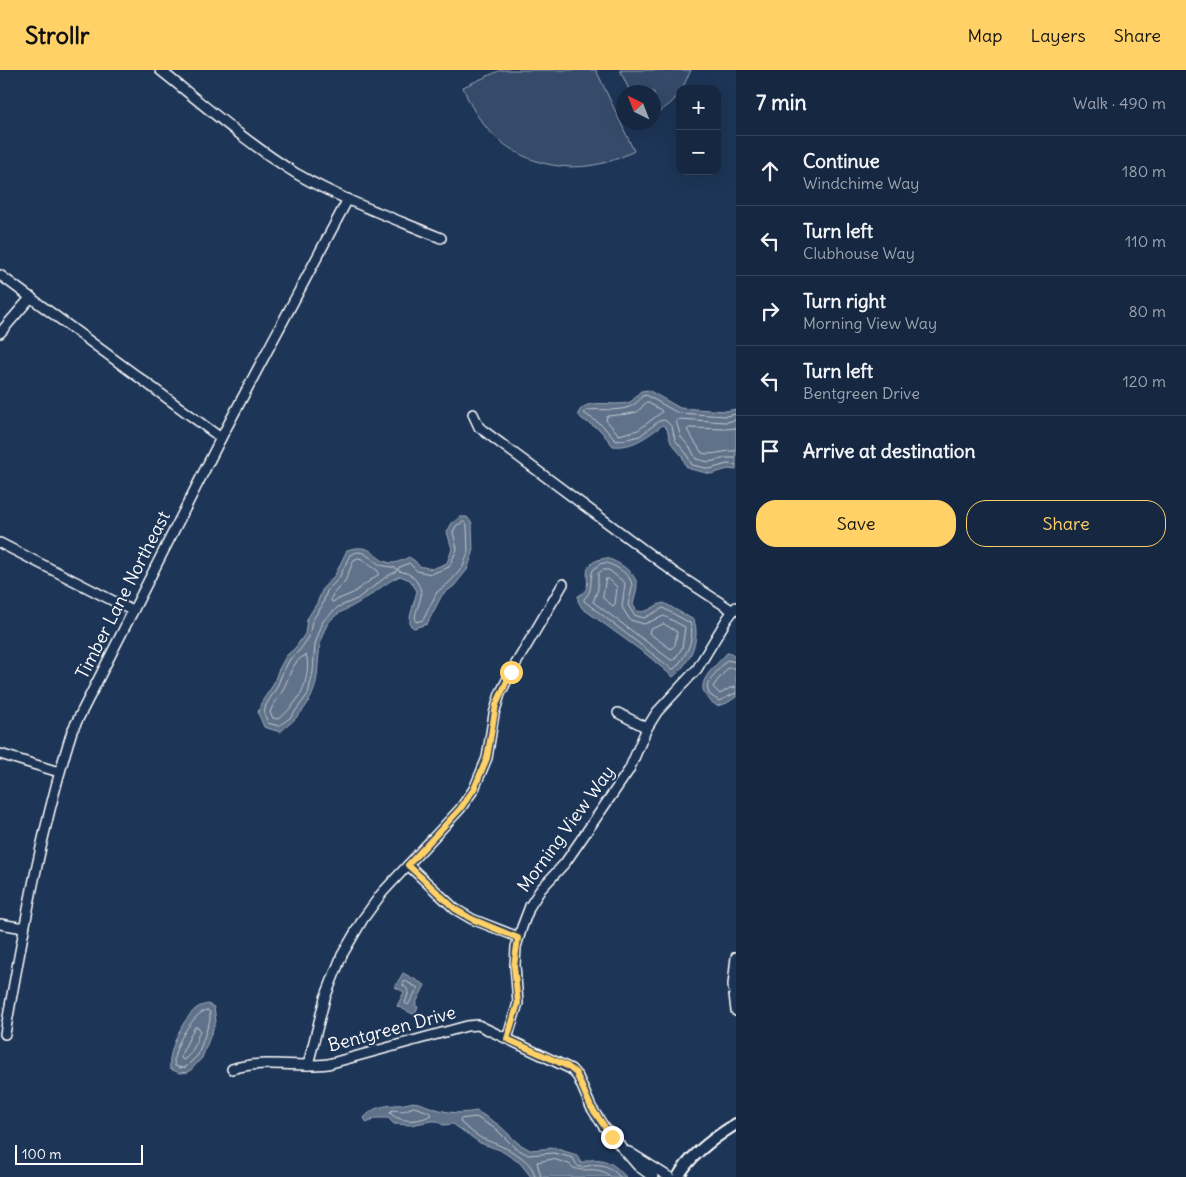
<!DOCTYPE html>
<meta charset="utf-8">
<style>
:root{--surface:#162841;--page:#1f3048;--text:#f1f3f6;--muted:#9ea6b1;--line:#35445a;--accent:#ffd166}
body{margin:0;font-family:Delius,sans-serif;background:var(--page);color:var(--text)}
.controls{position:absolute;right:15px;top:15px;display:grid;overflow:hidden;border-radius:10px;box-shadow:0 5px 20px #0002}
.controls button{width:45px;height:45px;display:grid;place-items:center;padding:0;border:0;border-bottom:1px solid var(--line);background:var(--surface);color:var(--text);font:25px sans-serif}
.compass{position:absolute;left:616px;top:15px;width:45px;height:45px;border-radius:50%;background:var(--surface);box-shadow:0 5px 20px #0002;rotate:318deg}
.scale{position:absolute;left:15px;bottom:12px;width:128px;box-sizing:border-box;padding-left:5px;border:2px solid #fff;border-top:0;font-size:14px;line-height:18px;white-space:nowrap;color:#fff;-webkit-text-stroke:4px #1d3557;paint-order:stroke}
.stop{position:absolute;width:15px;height:15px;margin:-11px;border:4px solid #ffd166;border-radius:50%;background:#fff}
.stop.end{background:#ffd166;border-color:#fff;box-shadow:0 1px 5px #0008}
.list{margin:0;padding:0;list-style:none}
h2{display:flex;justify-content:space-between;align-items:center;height:65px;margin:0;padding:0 20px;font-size:21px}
h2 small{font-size:16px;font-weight:400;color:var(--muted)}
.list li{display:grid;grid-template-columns:32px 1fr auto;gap:15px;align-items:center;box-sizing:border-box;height:70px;padding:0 20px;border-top:1px solid var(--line)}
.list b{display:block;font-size:19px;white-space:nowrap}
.list p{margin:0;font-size:16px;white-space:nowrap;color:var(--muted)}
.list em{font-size:16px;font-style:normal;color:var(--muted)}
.actions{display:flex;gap:10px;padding:15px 20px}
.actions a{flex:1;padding:11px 0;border:1px solid var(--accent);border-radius:20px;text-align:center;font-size:18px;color:var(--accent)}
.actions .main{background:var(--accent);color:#111}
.icon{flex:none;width:28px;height:28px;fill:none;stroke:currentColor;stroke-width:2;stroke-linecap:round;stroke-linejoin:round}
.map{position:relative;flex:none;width:736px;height:1107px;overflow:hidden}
header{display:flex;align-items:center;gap:30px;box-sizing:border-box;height:70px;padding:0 25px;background:var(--accent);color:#111}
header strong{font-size:24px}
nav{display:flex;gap:28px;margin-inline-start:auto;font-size:18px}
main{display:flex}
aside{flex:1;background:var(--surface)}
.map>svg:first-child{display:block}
.grass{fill:#364b69;stroke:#9aa5b4}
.water{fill:#617289;stroke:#a0aab8}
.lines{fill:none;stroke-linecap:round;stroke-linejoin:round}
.shore{stroke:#c0c7d0;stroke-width:1}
.minor-casing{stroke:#fff;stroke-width:12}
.tertiary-casing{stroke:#fff;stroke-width:14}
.minor{stroke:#1d3557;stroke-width:9}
.tertiary{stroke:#1d3557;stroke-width:10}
.route{stroke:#ffd166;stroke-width:6}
.labels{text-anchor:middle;stroke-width:4;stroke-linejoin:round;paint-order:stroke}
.street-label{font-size:18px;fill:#fff;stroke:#1d3557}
</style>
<header>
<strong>Strollr</strong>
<nav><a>Map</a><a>Layers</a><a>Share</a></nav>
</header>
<main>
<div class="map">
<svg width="736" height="1107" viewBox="0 0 736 1107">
<rect width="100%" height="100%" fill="#1d3557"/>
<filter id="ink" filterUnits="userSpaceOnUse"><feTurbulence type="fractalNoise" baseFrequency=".02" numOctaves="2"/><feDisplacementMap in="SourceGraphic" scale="10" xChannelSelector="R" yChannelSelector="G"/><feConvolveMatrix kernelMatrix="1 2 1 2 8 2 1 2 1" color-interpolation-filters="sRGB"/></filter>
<g filter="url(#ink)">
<g class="grass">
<path d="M501,0H596L634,81C567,117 489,90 463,17Z"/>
<path d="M620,0H691L682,19H680C678,30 663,40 654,45V22H630Z"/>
</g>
<g class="water">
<path d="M648,320L680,338L726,341L736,339V400L728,399L711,404L690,399L686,396L682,386L671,373L667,359L663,355C647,366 634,378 613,376L600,360L582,349L578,344C584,326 615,338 630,332C635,330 636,324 641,321Z"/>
<path d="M460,447H467L472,453L473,483L467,500L454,516L442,525L427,554L414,558L410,555V547L417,521L410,510L400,506C384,513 373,525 358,533C347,540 334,543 327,555C320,567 319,582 318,595C317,627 304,643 280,662L264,657L258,643L261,633L273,615L278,601L286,586L295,578L305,564L307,549L317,533L323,518L335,505L347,480C377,471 372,493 394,493C399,492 405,489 409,487L415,491L419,496L432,499L447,493L452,479L447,462L452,453Z"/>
<path d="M606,488C617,491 636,502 637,515C637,522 634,529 633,535L637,541C649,544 654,534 664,533L694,550C701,570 689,594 673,607L647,585L582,538L578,531V526C579,526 584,522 585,521C593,510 576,493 606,488Z"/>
<path d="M727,583H730L736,588V627L727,633L717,636C688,617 710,602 727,583Z"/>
<polygon points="403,903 425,915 415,935 418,937 415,945 397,936 404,922 395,917"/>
<path d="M208,934L214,937L216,951L202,988L189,1002L180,1003L170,999C167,982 184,944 200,936C201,936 207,934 208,934Z"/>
<path d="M413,1032C423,1033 430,1038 440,1040C453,1044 464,1043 477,1041L499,1055L518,1073L530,1080L554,1078L577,1085L581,1093C600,1084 614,1093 626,1107H531L520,1093L500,1080L480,1073L453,1054L443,1055L437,1051H431L411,1055L394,1054L388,1048H376L367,1053L364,1048C378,1031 394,1038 413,1032Z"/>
</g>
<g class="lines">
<g class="shore">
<polygon points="647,332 661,340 662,342 638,360 619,365 606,350 607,346 628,344 637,342"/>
<path d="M736,344L726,346L678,343L646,325L642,326C631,345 607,338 588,340L584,343L603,356L615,370L618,371L640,366L659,351L665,350L672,357L675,370L686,383L692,395L710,399L727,394L736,395"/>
<polyline points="736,350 726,352 679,349 676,351 681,367 691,379 696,389 709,392 726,388 736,388"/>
<path d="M736,358L726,359L689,358L687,360L702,383C713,386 724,380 736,381"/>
<path d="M464,452L467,455L468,482L463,497L450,512L437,522L423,550L416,552C412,540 427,528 418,514C413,505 408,503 399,501L398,498L409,493L417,501L431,504L449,497L457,479L453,462L456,456Z"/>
<polygon points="358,482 364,483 380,495 396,498 397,501 386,507 357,529 338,537 323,551 315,574 313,602 308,624 291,647 279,656 268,653 264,643 266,635 277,617 282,604 290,589 299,581 309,567 312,551 322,536 327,521 339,508 350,485"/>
<polygon points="359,488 362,489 378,501 379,504 353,523 332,532 331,529 333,524 345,511 354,490"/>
<path d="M606,493C615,495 632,505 632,516C632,522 629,529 628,535L634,545L644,548L663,538L690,553C696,569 685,588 674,599H672L584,531V529C594,520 589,511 593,500L600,494Z"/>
<polygon points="603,500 609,500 625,513 622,537 630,550 644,554 664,546 685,557 682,578 674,590 671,590 593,532 598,519 598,504"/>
<polygon points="606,509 609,509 617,517 615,534 613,536 603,528"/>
<polygon points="664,554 677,562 675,575 671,579 649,563 650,560"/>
<path d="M306,585C310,593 306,613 302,621C297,632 287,643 278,649L273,648L270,643C272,635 278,629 282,622C289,609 291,591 306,585Z"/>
<polyline points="736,592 727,590 712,607 707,616 709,624 719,631 736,623"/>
<polyline points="736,598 728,598 717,611 713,617 720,624 730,618 736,617"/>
<path d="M405,911L418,918L408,935L405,933C408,924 411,921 403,915Z"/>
<path d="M207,940L210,942V950L198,985L186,997L181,998L175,996C169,983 193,942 207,940Z"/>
<path d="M195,957H198L200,960C196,971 194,984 183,990L181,988L182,983Z"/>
<path d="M414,1037L429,1042L431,1045C420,1052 400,1053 390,1043L392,1040L403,1041Z"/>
<path d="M535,1107C533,1087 499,1075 483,1069C475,1065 468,1058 461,1053L460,1049L476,1047L496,1059L514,1077L528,1085L554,1083L573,1088C575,1091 576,1096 580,1097C583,1098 585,1096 588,1096C601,1092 611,1097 620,1107"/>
<path d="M541,1107L537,1092L553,1089L569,1094C581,1107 595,1092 611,1107"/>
</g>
<g class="minor-casing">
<g id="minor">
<path d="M160,0C204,35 248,74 297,104C342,130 393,148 441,168"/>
<polyline points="0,205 221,368"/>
<polyline points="0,263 31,227"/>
<polyline points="473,344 479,357 484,361 675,503 733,541"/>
<polyline points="0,473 133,541"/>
<polyline points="618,643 647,658"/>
<polyline points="0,684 59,702"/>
<polyline points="408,795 455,839 472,849 518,867"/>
<polyline points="0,854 24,858"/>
<polyline points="736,887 733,915 736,941"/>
<path d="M5,964C23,863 41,759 72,661L221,368L348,129"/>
<polyline points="507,969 518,933 515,895 516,877 522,857 530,836 541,819 565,793 629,700 647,658 657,642 697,599 727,549 736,537"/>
<polyline points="308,995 325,928 342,885 363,849 382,823 460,739 474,719 487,688 494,644 500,624 511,602 563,514"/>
<path d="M232,999C264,989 295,998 328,994L467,956L478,955L571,999L578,1007L591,1037L604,1057L638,1096L653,1107"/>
<polyline points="629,1082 669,1107"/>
</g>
</g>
<g class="tertiary-casing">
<path id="tertiary" d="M678,1107C690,1085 715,1067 736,1054"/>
</g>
<use href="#minor" class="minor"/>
<use href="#tertiary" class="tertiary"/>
</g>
</g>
<g class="lines" filter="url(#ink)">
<polyline class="route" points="511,602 496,635 487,688 474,719 460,739 408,795 455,839 472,849 518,868 514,896 518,933 507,969 567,996 576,1003 591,1037 612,1067"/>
</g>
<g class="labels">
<g class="street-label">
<text transform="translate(123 525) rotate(-63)" y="6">Timber Lane Northeast</text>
<text transform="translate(566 759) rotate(-54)" y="6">Morning View Way</text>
<text transform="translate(392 959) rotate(-15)" y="6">Bentgreen Drive</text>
</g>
</g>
</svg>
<div class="controls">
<button>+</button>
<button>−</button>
</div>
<svg class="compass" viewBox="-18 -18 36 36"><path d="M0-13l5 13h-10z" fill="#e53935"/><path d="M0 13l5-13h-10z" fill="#9ea6b1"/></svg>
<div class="scale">100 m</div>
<div class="stop" style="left:511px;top:602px"></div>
<div class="stop end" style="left:612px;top:1067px"></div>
</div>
<aside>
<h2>7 min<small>Walk · 490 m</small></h2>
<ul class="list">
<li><svg class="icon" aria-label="ahead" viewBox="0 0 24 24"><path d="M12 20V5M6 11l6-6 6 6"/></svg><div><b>Continue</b><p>Windchime Way</p></div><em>180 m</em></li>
<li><svg class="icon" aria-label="left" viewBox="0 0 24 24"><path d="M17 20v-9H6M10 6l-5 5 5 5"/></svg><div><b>Turn left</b><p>Clubhouse Way</p></div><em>110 m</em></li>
<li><svg class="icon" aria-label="right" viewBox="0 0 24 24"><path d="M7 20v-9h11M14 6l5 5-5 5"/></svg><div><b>Turn right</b><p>Morning View Way</p></div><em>80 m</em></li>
<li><svg class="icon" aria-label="left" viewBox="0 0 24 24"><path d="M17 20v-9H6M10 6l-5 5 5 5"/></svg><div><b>Turn left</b><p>Bentgreen Drive</p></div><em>120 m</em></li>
<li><svg class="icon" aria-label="arrive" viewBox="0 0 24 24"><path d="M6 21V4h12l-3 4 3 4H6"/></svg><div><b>Arrive at destination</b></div></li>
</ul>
<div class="actions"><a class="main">Save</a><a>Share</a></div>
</aside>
</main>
